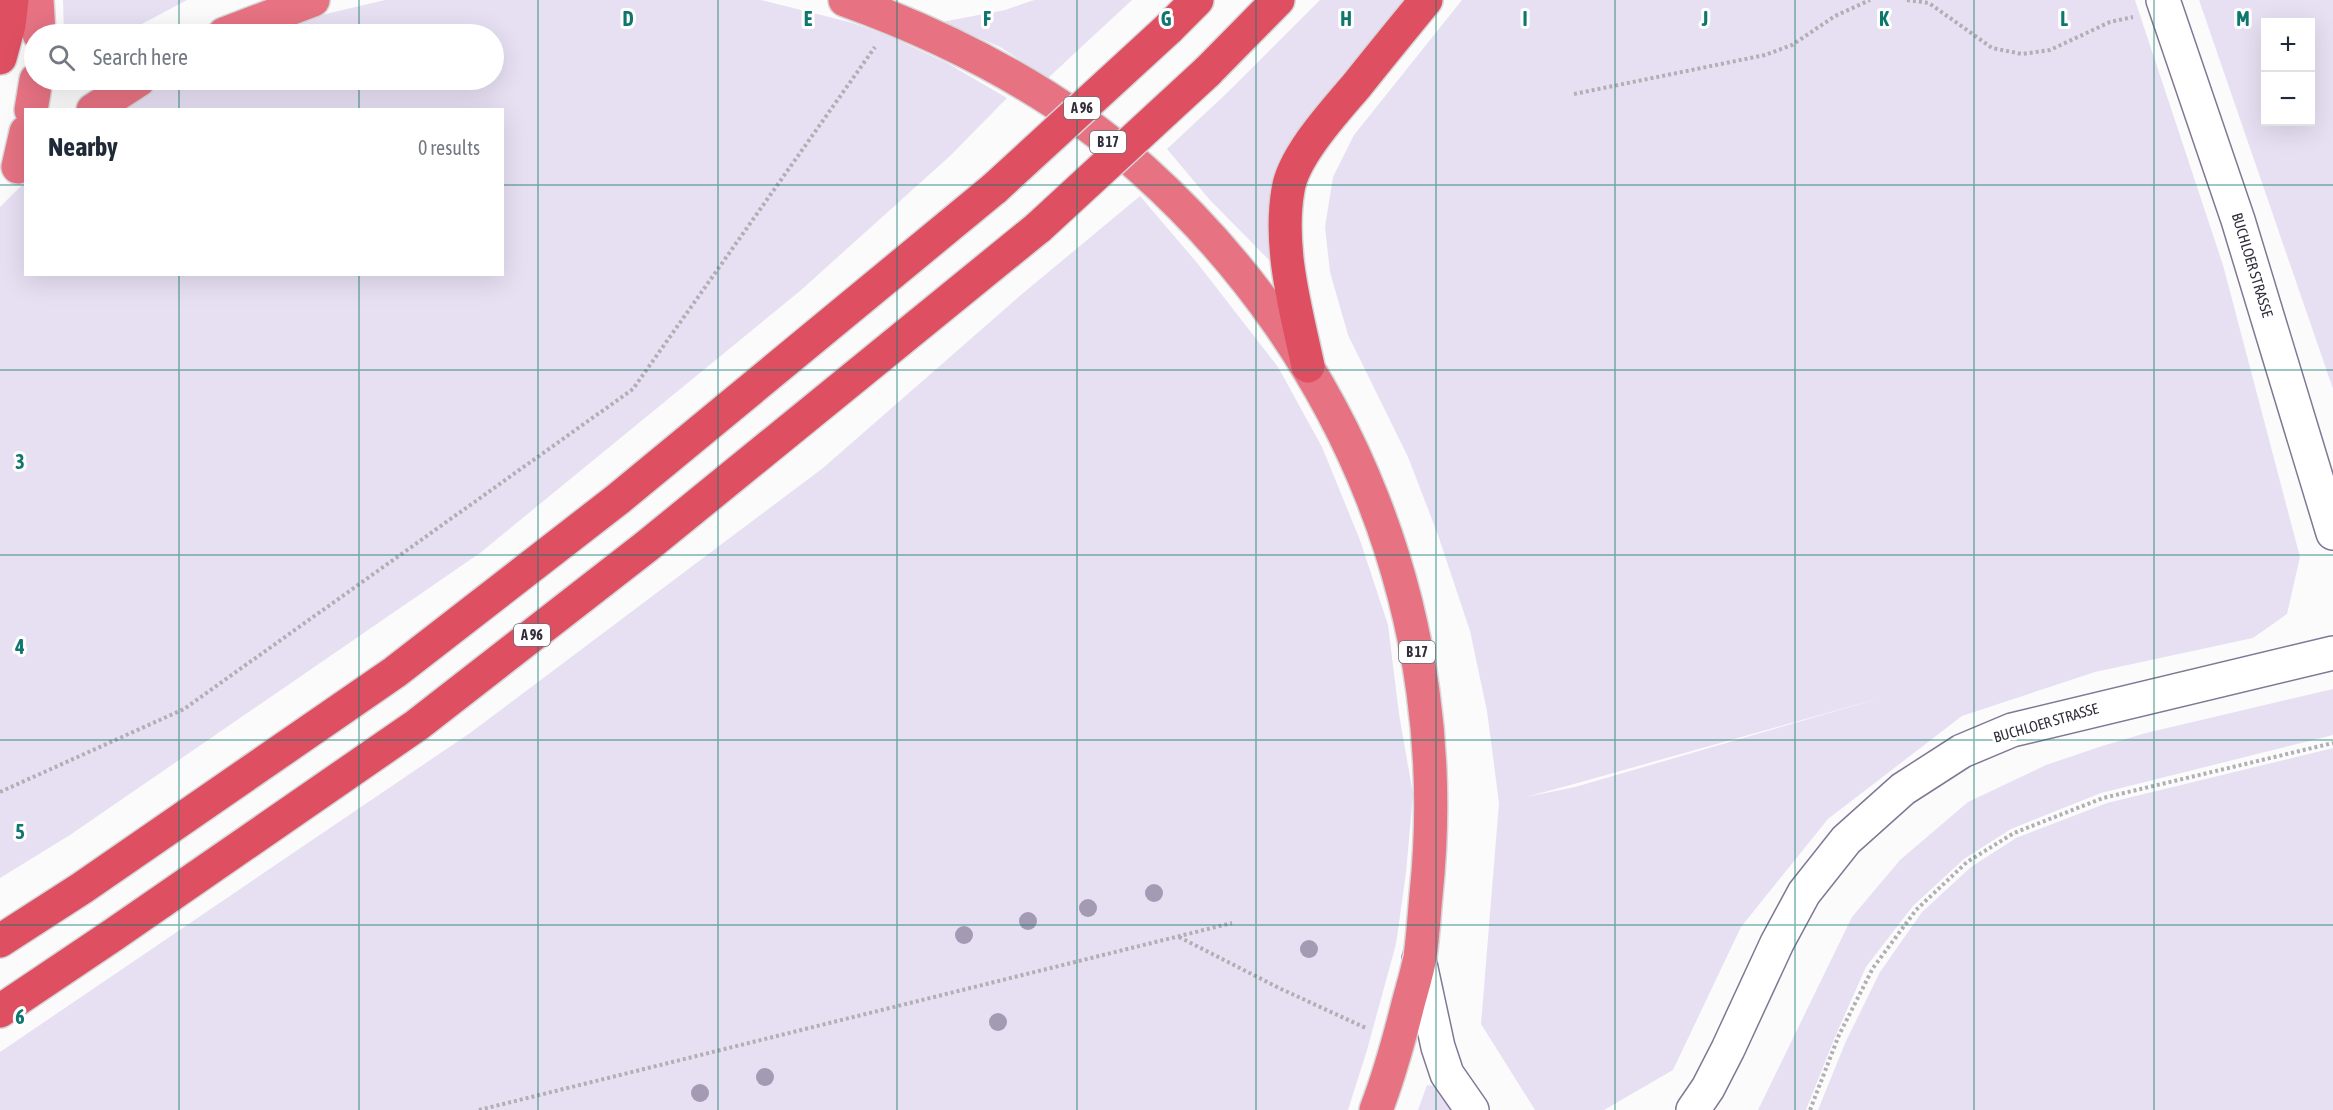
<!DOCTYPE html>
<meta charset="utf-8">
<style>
:root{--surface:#fff;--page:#f2f2f3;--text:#1f2937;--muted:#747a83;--line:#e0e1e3}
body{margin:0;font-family:"Asap Condensed",sans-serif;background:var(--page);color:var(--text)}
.controls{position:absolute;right:18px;top:18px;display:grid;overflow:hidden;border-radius:0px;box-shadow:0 6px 24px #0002}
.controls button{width:54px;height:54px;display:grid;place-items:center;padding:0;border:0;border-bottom:2px solid var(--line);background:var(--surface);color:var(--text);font:30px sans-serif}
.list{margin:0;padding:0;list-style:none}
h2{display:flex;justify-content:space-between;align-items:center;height:78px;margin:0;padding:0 24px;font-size:26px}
h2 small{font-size:20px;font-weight:400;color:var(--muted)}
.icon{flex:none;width:33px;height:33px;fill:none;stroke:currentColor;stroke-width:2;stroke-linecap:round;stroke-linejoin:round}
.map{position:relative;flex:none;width:2333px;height:1110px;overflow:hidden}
.search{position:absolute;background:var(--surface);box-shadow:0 6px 24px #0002;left:24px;top:24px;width:480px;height:66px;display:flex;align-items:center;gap:15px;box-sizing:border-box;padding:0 21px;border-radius:33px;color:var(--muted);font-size:22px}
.panel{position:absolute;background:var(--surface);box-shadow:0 6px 24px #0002;left:24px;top:108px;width:480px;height:168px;border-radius:0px}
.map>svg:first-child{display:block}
.green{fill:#e7e0f3;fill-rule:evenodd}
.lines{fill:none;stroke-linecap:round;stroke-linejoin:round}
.tertiary-casing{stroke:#827794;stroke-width:36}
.secondary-casing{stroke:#827794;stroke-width:36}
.trunk-casing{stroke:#d6d5d8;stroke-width:36}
.motorway-casing{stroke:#d6d5d8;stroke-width:36}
.path{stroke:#b1afb4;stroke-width:4;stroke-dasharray:3 3;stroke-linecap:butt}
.tertiary{stroke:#fff;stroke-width:33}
.secondary{stroke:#fff;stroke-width:33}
.trunk{stroke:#e67282;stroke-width:33}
.motorway{stroke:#df4f62;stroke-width:33}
.motorway-bridge-casing{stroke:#d6d5d8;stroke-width:36;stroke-linecap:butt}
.motorway-bridge{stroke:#df4f62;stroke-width:33}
.tree{fill:#a49ab3}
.grid{fill:none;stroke:#0f766e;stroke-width:1.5;stroke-opacity:0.55}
.labels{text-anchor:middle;stroke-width:6;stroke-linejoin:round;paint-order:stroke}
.shield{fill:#fff;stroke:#706d76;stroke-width:1.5}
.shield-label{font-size:14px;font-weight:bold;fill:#332e3b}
.street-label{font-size:15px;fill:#332e3b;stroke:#fff}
.grid-label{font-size:20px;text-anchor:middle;font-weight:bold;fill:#0f766e;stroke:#fff;stroke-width:6;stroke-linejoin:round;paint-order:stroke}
</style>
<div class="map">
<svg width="2333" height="1110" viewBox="0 0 2333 1110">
<rect width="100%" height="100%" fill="#fbfbfb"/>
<g class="green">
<polygon points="63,0 187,0 123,34 64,34"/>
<polygon points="385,0 761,0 853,23 891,37 947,63 1007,98 950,156 800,291 480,553 70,835 0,878 0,207 25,182 26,274 502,274 502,110 125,109 171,80 494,80 494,34 268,34 309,18"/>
<polygon points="1034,0 1132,0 1048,78 1000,47 942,22 1005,10"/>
<polygon points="1320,0 1411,0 1339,78 1279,160 1272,207 1269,260 1209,199 1167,149 1229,91"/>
<path d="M1462,0H2135L2223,265L2300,557L2287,614L2253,638L2095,672L1962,716L1828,819L1741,927L1673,1070L1604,1110H1535L1481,1024L1499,803L1487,711L1470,631L1438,535L1408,457L1348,335L1330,272L1325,227L1333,177L1354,135ZM1884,697L1575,787L1526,797L1574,784Z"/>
<path d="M2199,0H2333V389ZM2266,22H2310V122H2266Z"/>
<polygon points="1140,196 1198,264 1278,367 1322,447 1360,540 1388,625 1399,714 1413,794 1406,873 1396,944 1367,1050 1348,1110 0,1110 0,1052 470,733 823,468 1022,294"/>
<polygon points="2333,689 2333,735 2101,793 2011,829 1964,859 1913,906 1866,967 1835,1037 1806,1110 1758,1110 1852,917 1900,860 1968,802 2046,765 2102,746 2146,733"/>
<polygon points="2333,748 2333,1110 1818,1110 1846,1041 1880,972 1922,912 1971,867 2016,838 2107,803"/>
<polygon points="1427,1085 1436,1086 1454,1110 1418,1110"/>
</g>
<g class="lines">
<g class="tertiary-casing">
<polyline id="tertiary" points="2163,0 2238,220 2333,533"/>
</g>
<g class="secondary-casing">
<g id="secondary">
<polyline points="1419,959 1438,1047 1447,1074 1472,1110"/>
<polyline points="1693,1110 1708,1088 1728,1049 1777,943 1804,893 1846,840 1903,789 1962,751 2012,730 2333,653"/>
</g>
</g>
<g class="trunk-casing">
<g id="trunk">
<polyline points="37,0 39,34"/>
<path d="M845,0C953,39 1056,92 1143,170C1349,355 1455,620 1426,895C1424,916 1423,937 1420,957C1417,973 1412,989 1408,1004C1399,1040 1389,1076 1376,1110"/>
<polyline points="224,34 313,0"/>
<polyline points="31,110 36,80"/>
<polyline points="93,110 139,80"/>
<polyline points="18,167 26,132"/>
</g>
</g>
<g class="motorway-casing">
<g id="motorway">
<polyline points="1168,29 1197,0"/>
<polyline points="0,58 9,25 12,0"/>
<polyline points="1207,72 1278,0"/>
<path d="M1308,366C1296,310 1278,248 1288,190C1293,156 1335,111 1357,85C1380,56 1403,28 1426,0"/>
<polyline points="0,941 82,888 395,672 618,499 995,188"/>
<polyline points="0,1011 113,935 417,725 647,546 1039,227"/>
</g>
</g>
<g class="path">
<polyline points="1907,0 1929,3 1992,48 2022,54 2050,50 2110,22 2133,17"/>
<polyline points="1574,94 1765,55 1792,45 1835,16 1870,0"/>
<polyline points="0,792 184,709 633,389 875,47"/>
<polyline points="1179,937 1281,989 1366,1028"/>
<polyline points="479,1110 1232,923"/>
<polyline points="1810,1110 1839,1035 1873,968 1916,910 1967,862 2014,833 2103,798 2333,743"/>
</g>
<use href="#tertiary" class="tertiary"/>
<use href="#secondary" class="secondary"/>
<use href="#trunk" class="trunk"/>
<use href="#motorway" class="motorway"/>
<g class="motorway-bridge-casing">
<g id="motorway-bridge">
<polyline points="995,188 1168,29"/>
<polyline points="1039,227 1207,72"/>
</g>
</g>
<use href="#motorway-bridge" class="motorway-bridge"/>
</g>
<g class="tree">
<circle cx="1154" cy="893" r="9"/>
<circle cx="1088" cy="908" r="9"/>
<circle cx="1028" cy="921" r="9"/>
<circle cx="964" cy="935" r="9"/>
<circle cx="1309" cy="949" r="9"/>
<circle cx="998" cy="1022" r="9"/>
<circle cx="765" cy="1077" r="9"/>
<circle cx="700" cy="1093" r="9"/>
</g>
<path class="grid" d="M179,0V34M359,0V34M538,0V1110M718,0V1110M897,0V1110M1077,0V1110M1256,0V1110M1436,0V1110M1615,0V1110M1795,0V1110M1974,0V1110M2154,0V1110M179,80V110M359,80V110M0,185H26M502,185H2333M179,274V1110M359,274V1110M0,370H2333M0,555H2333M0,740H2333M0,925H2333"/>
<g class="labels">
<g class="shield">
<rect x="1064" y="97" width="36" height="22" rx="4.5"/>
<rect x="1090" y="131" width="36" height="22" rx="4.5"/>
<rect x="514" y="624" width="36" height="22" rx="4.5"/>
<rect x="1399" y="641" width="36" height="22" rx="4.5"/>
</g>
<g class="shield-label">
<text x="1082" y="113">A 96</text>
<text x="1108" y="147">B 17</text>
<text x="532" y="640">A 96</text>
<text x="1417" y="657">B 17</text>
</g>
<g class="street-label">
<text transform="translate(2252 265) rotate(73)" y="5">BUCHLOER STRASSE</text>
<text transform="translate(2046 723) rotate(-16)" y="5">BUCHLOER STRASSE</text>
</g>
</g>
<g class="grid-label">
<text x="628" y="26">D</text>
<text x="808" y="26">E</text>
<text x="987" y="26">F</text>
<text x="1166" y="26">G</text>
<text x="1346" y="26">H</text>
<text x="1525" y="26">I</text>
<text x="1705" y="26">J</text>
<text x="1884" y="26">K</text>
<text x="2064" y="26">L</text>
<text x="2243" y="26">M</text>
<text x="20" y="469">3</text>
<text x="20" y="654">4</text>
<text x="20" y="839">5</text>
<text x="20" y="1024">6</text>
</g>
</svg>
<div class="controls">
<button>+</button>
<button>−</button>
</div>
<div class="search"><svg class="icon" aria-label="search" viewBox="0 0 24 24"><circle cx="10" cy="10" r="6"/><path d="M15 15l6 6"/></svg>Search here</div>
<section class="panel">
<h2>Nearby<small>0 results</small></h2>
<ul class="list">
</ul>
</section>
</div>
